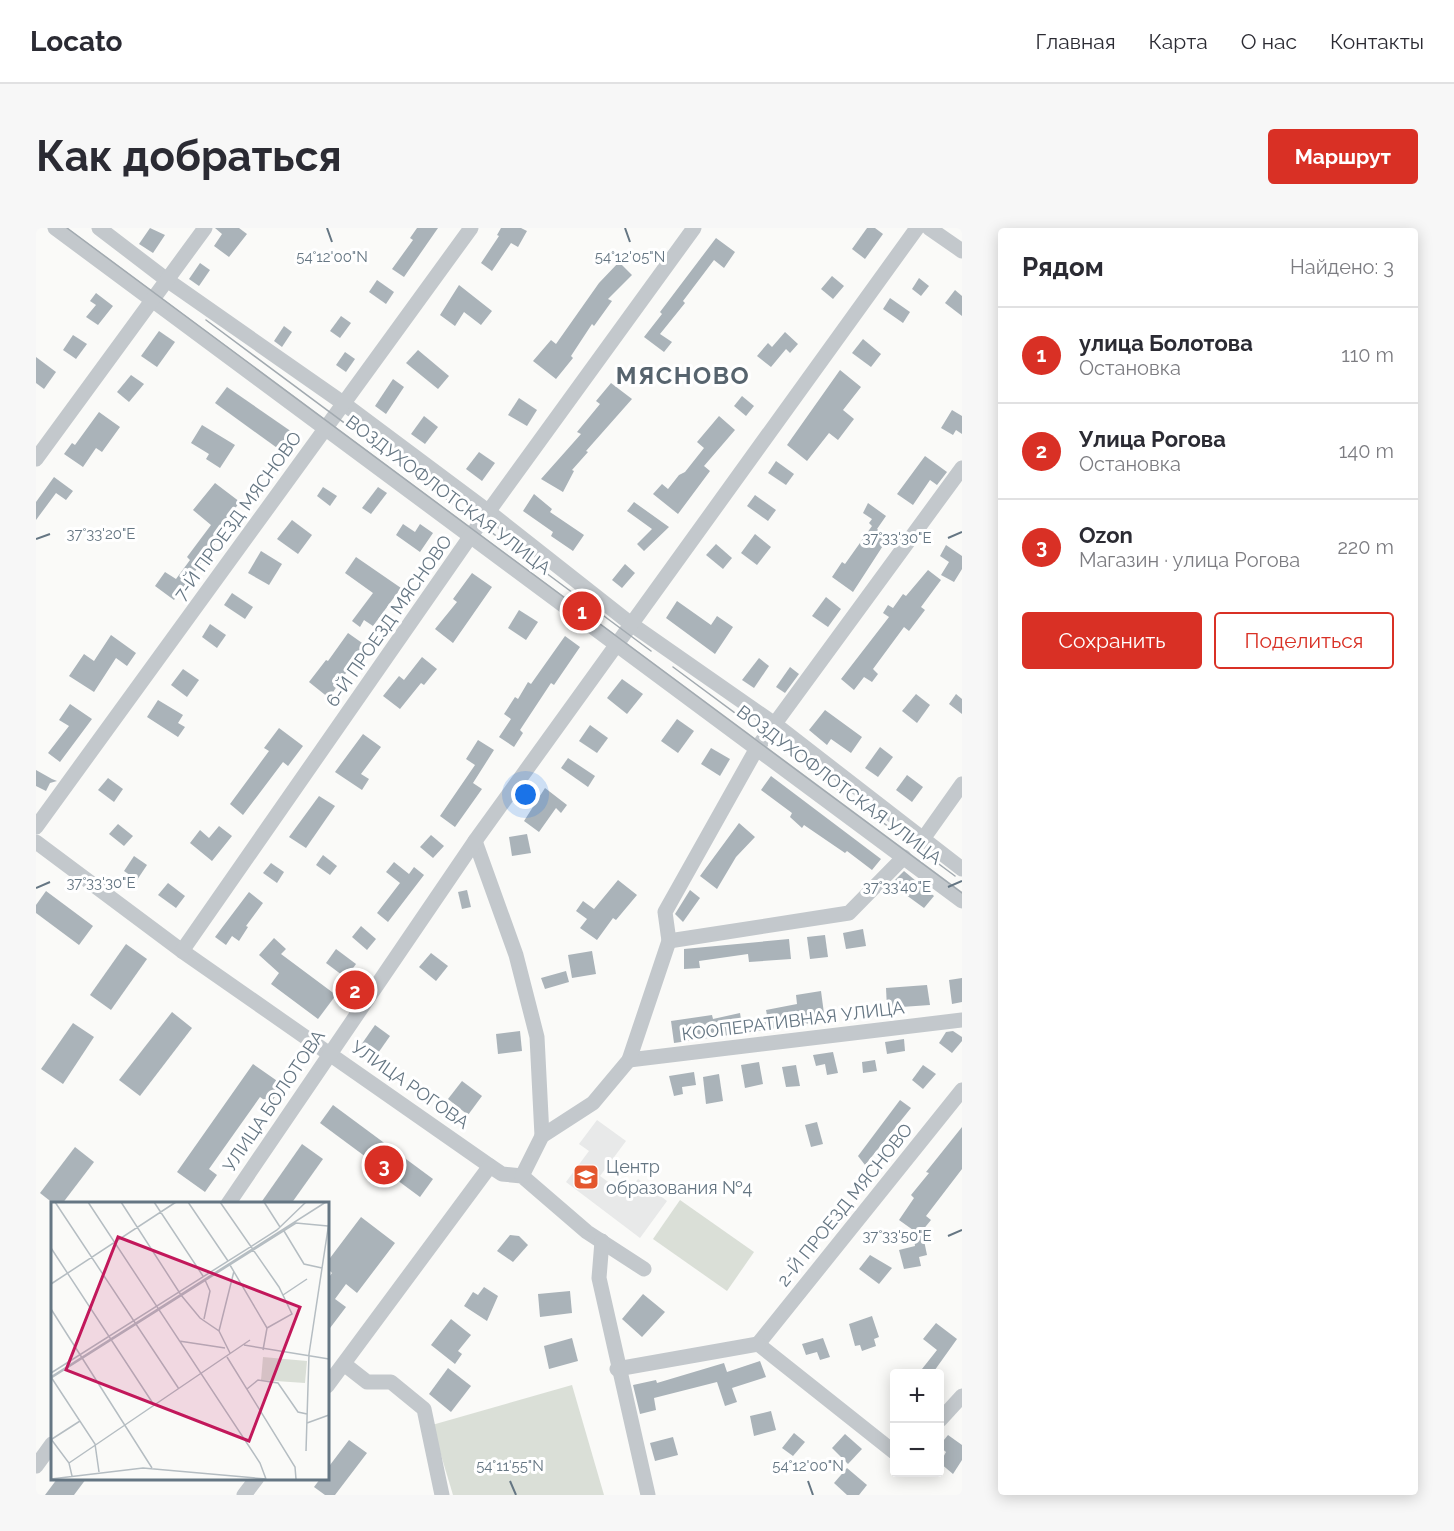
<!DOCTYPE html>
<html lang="ru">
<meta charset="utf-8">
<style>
:root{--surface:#fff;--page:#f7f7f7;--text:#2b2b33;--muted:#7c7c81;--line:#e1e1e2;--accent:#d93025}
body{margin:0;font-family:Raleway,sans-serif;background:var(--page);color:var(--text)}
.controls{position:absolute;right:18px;bottom:18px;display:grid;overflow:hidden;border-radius:6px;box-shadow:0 3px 15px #0003}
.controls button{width:54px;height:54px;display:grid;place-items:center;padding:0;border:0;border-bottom:2px solid var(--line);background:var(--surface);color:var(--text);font:30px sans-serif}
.you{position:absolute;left:490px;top:567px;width:21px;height:21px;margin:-15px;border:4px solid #fff;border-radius:50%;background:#1a73e8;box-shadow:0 0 0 9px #1a73e833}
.badge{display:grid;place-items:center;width:39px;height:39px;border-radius:50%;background:var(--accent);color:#fff;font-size:20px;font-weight:700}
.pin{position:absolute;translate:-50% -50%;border:3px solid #fff;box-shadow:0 2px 6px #0006}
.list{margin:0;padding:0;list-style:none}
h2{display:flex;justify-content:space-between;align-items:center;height:78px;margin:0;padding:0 24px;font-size:26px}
h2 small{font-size:20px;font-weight:400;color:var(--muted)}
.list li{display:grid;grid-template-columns:39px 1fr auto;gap:18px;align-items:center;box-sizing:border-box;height:96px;padding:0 24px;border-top:2px solid var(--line)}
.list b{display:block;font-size:22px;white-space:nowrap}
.list p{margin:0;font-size:20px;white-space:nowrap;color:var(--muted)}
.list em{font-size:20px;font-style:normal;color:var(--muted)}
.actions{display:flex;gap:12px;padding:18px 24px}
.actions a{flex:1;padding:14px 0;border:2px solid var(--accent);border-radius:6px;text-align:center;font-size:21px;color:var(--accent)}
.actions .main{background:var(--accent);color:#fff}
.map{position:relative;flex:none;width:926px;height:1267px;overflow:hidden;border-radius:6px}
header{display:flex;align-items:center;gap:36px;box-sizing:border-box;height:84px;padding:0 30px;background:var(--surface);border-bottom:2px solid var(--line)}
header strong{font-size:28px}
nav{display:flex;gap:33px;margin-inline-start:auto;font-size:21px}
.intro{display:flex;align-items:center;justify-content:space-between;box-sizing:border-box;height:144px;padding:0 36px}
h1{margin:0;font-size:42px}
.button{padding:15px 27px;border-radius:6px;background:var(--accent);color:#fff;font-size:21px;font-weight:700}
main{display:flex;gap:36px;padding:0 36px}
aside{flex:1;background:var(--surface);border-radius:6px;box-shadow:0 3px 15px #0003}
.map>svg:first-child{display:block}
.built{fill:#e8e9e9}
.green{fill:#dadfd7}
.building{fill:#aab3b9}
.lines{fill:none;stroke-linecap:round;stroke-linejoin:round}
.minor{stroke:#c3c8cc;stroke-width:15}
.tram{stroke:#a2aab0;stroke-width:1.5}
.ticks{fill:none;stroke:#657683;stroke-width:2}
.labels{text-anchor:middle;stroke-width:6;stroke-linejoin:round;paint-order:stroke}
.street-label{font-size:18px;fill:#657683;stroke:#fff}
.poi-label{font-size:18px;fill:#657683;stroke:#fff;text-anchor:start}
.district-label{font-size:24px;font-weight:bold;letter-spacing:1.5px;fill:#57646e;stroke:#fff}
.inset-road{fill:none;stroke:#b5bdc2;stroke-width:1.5}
.view{fill:#c2185b;fill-opacity:0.15;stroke:#c2185b;stroke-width:3}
.inset-edge{fill:none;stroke:#657683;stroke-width:3}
.ticks-label{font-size:15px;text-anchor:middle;fill:#657683;stroke:#fff;stroke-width:6;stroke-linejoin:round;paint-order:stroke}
</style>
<header>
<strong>Locato</strong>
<nav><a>Главная</a><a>Карта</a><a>О нас</a><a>Контакты</a></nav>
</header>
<div class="intro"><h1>Как добраться</h1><a class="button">Маршрут</a></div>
<main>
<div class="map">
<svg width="926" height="1267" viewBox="0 0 926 1267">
<rect width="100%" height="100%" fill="#fafaf8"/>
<polygon class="built" points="561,892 590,913 564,948 590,967 602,951 631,973 604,1010 530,954 553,923 543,916"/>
<g class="green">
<polygon points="644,972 718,1024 691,1063 617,1011"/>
<polygon points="536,1157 568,1267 417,1267 396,1197"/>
</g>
<g class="building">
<polygon points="114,0 129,7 117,25 103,16"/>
<polygon points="179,0 203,0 211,6 193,29 178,18 186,6"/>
<polygon points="381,0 402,0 368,49 356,41 377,12 374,10"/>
<polygon points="465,0 485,0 491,3 482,19 475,15 456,43 445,35 463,8 461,7"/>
<polygon points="831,0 839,0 847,6 829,31 816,21"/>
<polygon points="680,10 699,24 688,40 678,32 647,73 649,75 624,106 636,114 628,124 608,109 626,86 624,84"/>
<polygon points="583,34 596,47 572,71 576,73 558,98 556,96 535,128 537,130 520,151 497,133 515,112 520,116 563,55"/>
<polygon points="164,35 174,42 163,58 153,51"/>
<polygon points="796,48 808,58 797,71 785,61"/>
<polygon points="883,50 893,58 885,68 876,61"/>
<polygon points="341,52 358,64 350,76 333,64"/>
<polygon points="423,57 456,83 445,97 428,84 419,98 404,87"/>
<polygon points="919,62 926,68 926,88 909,75"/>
<polygon points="60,65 77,78 62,97 50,89 60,77 54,73"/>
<polygon points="854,70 874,84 867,95 847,81"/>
<polygon points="305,88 315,95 304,110 294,103"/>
<polygon points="248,98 256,104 246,119 238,113"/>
<polygon points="123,103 139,114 121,139 105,128"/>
<polygon points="749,104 762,116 754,125 750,121 735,139 721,128 732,115 736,119"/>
<polygon points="37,107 51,116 40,131 27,122"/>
<polygon points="827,111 845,126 835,139 816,125"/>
<polygon points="382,122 413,148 402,161 370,135"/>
<polygon points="309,124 319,131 310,144 300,137"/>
<polygon points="0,129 20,144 8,161 0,155"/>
<polygon points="804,142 825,159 807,182 818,191 802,212 793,205 771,233 751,217"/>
<polygon points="95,147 108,156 93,174 81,164"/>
<polygon points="357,151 368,159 350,186 339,178"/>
<polygon points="575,155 596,171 550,223 552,224 536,242 538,243 527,264 505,251 545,206 541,204 564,176 560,173"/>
<polygon points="191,159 256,204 244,222 179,175"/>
<polygon points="706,168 718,178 710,188 698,178"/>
<polygon points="483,170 501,182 491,198 472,187"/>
<polygon points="916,182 926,188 926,206 920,202 917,207 905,200"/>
<polygon points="63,184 84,199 66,224 60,220 47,239 28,226 36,215 39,217"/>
<polygon points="388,188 402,199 389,216 375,206"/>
<polygon points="683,188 699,202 668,238 674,243 642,286 617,266 626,256 632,261 643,247 649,244 668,220 661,214"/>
<polygon points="166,197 199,217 184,240 170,231 173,226 155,215"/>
<polygon points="443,224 459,235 446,253 430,241"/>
<polygon points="889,228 911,244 901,257 894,252 877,277 861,266"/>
<polygon points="740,233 758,246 750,257 732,245"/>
<polygon points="18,249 37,263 30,272 20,265 0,292 0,274"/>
<polygon points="179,255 204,274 174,312 179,316 138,372 119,358 129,344 140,351 154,332 151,329 175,297 157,282"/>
<polygon points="287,259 301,268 294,278 281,268"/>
<polygon points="342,259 351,265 335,286 326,280"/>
<polygon points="498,266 516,281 514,284 548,307 537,323 515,308 517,304 487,283"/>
<polygon points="719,267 740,282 732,293 711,278"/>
<polygon points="598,274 633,299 608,323 601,316 616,301 591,283"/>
<polygon points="832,275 850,288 841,301 852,310 817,364 796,349 806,334 809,336 836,298 833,295 836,291 827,285"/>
<polygon points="256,292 276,307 262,326 241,311"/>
<polygon points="367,296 379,304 384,296 397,305 384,324 360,307"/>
<polygon points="719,306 735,319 721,337 705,325"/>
<polygon points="680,316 696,330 687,341 670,327"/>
<polygon points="910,317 926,328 926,341 918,354 905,347 913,334 904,328"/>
<polygon points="225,323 246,336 233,357 212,345"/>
<polygon points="320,329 365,360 337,398 328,392 324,399 316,393 337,365 309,345"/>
<polygon points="589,336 599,345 586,360 576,352"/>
<polygon points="892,342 905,352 885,379 889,382 873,403 868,399 837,441 842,446 836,454 828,449 818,462 805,451 853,389 847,385 852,377 857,380 867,366 870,368"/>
<polygon points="436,345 456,359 417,415 399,401 421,374 417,371"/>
<polygon points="196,365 217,379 209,391 188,377"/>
<polygon points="790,369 805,381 792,399 776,388"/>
<polygon points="641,373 675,397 681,388 697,399 679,426 630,390"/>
<polygon points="483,382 502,394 490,412 472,400"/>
<polygon points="174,396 190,407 181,420 166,409"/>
<polygon points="312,405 329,417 293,470 273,454 290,432 292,433"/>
<polygon points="75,407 100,425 91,438 80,430 58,464 33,448 48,426 58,433"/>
<polygon points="529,408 544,419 518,457 515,455 484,502 487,505 478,519 463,509 475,491 468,486 479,469 482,471 492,454 495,456"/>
<polygon points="386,429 401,441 388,457 385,455 364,481 347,468 363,448 368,452"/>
<polygon points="723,430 733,438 718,460 706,452"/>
<polygon points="754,439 763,446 749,465 740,459"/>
<polygon points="147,441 163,452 151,469 135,457"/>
<polygon points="586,451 607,466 591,486 571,470"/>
<polygon points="880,466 894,477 881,495 866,483"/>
<polygon points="920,466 926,471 926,486 913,476"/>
<polygon points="122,472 147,487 142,495 149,499 142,509 111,489"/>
<polygon points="34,476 56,491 24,534 12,525 33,498 23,492"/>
<polygon points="789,482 826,509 815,525 795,511 791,517 773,502"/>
<polygon points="641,491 658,503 642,525 625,513"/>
<polygon points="554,497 572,510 561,525 543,513"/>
<polygon points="243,500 267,518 252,538 247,534 207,587 194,576 233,523 228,520"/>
<polygon points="327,506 345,519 325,546 333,551 326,562 299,544"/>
<polygon points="442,512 458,522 437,555 446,561 419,599 404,588 439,537 430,531"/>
<polygon points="844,519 857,529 842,549 829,540"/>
<polygon points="675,520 694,531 684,548 665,536"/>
<polygon points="532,530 559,548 552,559 525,540"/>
<polygon points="0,542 16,551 21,553 14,555 10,563 0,558"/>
<polygon points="871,547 887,559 876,574 860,562"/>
<polygon points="735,548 845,631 836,642 811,623 809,625 768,597 766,600 754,589 756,585 725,562"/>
<polygon points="72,550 87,561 78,574 62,562"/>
<polygon points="509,560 531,577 525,585 520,580 503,604 488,593"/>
<polygon points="283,568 299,578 270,620 253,609"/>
<polygon points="703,595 719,609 700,629 681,661 664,648"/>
<polygon points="82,596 97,608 88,618 73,606"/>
<polygon points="183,598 196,608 176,633 154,615 164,602 173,610"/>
<polygon points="491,606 495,625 476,628 473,609"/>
<polygon points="395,607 408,618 397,630 384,619"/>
<polygon points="287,627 301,638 294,647 280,637"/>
<polygon points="98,628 111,637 101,652 88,643"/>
<polygon points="358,634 373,646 378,639 388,647 352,694 341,685 364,655 350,644"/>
<polygon points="235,635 248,644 241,655 227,645"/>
<polygon points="868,643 898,668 888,680 855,656"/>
<polygon points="582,652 601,667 580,692 577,690 561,712 544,700 551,691 540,683 547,673 558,681"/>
<polygon points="132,655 149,668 140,680 122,667"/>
<polygon points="431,662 435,679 426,681 422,664"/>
<polygon points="654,662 664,670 647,694 639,686"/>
<polygon points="10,663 57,698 43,717 0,685 0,677"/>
<polygon points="213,664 227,675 210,698 212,699 203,713 196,708 190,717 179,709"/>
<polygon points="325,698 340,711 331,722 316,709"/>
<polygon points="827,701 830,718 810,721 807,705"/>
<polygon points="789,707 792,729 774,731 771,709"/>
<polygon points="238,710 250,721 245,726 300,767 282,791 235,756 243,745 223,727"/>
<polygon points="753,711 755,731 713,734 712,726 663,733 664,740 648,741 648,721"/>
<polygon points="90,716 111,731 75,782 54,767"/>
<polygon points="300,721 320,736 310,750 290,735"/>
<polygon points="556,723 560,746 536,750 532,727"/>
<polygon points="395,725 412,738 400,753 383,739"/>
<polygon points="530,743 533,754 509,761 505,750"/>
<polygon points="926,750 926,774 916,776 913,752"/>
<polygon points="891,757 894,777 851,780 850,760"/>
<polygon points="785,763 789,793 638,815 635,793 676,787 677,791 704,785 706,797 732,792 730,782 761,776 760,767"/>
<polygon points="136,784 156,800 104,868 83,852"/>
<polygon points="37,795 58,809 27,856 5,841"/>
<polygon points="339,797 354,808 340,828 325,817"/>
<polygon points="484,803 486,823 462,826 460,806"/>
<polygon points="917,803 926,809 926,813 916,825 903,815 910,804"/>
<polygon points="868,811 869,823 851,826 849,814"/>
<polygon points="797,824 802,845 791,847 789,836 780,838 777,827"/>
<polygon points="839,832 841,843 827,845 826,834"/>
<polygon points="723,834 727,856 709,860 705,837"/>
<polygon points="217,836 247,857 234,876 224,869 173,941 181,947 169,964 141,944"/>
<polygon points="760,837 764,858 750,859 746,839"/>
<polygon points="887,837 900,846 887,861 876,852"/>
<polygon points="658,844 660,857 646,859 647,866 638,868 633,848"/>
<polygon points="683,846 687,873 670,876 667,849"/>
<polygon points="426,853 446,868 432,887 412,871"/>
<polygon points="864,872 875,880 829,937 822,928"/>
<polygon points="297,877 397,951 384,969 284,895"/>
<polygon points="781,894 787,916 775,919 769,897"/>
<polygon points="926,899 926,941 890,988 895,992 886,1003 891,1027 883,1029 885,1038 868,1041 863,1022 879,1018 877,1002 863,992 878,970 875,967 893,945 890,944"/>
<polygon points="266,916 287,931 255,976 224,976"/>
<polygon points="39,919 58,934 26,976 18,976 4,965"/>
<polygon points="325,989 359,1015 321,1065 310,1056 299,1071 310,1079 291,1104 291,1052 296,1045 291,1040 291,1034"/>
<polygon points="474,1007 483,1008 492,1017 477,1034 461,1023"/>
<polygon points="834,1027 856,1040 843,1056 823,1041"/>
<polygon points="448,1059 462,1068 451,1093 428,1078 437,1064 442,1067"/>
<polygon points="534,1063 536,1085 504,1089 502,1066"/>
<polygon points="607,1066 629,1084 606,1109 586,1091"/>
<polygon points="836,1088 843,1109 838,1111 840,1118 826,1123 824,1117 819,1118 813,1096"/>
<polygon points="415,1091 435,1107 422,1123 426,1126 419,1136 395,1117"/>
<polygon points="900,1095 921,1111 896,1146 882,1146 901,1122 887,1111"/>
<polygon points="536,1110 542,1133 513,1141 508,1118"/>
<polygon points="787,1110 794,1129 784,1132 781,1124 770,1127 766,1116"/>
<polygon points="724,1133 730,1149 696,1160 701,1174 689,1178 681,1154 618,1170 620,1182 604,1186 597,1157 620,1152 621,1155 688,1135 691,1144"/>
<polygon points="412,1140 435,1158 415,1184 393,1166"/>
<polygon points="735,1183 740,1202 718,1208 714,1188"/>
<polygon points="758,1205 769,1214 757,1228 746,1220"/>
<polygon points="809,1206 826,1221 812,1236 796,1220"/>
<polygon points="912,1207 926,1217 926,1232 917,1246 904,1235 910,1224 903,1218"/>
<polygon points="637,1209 642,1227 619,1233 614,1215"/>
<polygon points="313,1212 331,1225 299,1267 289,1267 278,1259 284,1251 291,1251 291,1241"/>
<polygon points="811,1240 831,1257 823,1267 811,1267 798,1255"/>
<polygon points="21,1251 50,1251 38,1267 9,1267"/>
</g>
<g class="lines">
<g class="minor">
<polyline points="19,0 926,673"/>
<polyline points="63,0 131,52 307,175 453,284 595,396 740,497 926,641"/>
<polyline points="893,0 926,23"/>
<polyline points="0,231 169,0"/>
<polyline points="0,599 435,0"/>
<polyline points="887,611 926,556"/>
<polyline points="439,613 480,727 501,809 506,908"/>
<polyline points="0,614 146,723 454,938 466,946 486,948 551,1004 608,1041"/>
<polyline points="633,713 813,685 868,629"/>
<polyline points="146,723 434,309 658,0"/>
<polyline points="593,832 926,792"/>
<polyline points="486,948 506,908 557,875 593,832 633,713 629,684 721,520 926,240"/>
<polyline points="192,976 439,613 881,0"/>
<polyline points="566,1013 563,1050 612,1267"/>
<polyline points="722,1116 926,862"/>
<polyline points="722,1116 858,1224"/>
<polyline points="308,1136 331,1154 355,1154 388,1181 406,1267"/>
<polyline points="581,1141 722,1116"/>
<polyline points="291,1158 454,938"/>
<polyline points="904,1192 926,1168"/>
<polyline points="0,1238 16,1216"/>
<polyline points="208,1267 221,1250"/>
</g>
<g class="tram">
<polyline points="31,0 926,665"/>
<polyline points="170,92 615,423"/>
<polyline points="637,439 919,648"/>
</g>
</g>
<path class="ticks" d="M291,0L296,14M589,0L594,14M912,310L926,304M0,311L14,306M912,659L926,653M0,660L14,654M912,1008L926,1002M474,1253L480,1267M772,1253L777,1267"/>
<defs>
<g id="school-square" transform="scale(1.35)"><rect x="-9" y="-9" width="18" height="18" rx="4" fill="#e4572e" stroke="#fff"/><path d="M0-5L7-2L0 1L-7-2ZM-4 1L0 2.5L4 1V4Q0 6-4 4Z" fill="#fff"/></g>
</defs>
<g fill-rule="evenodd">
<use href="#school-square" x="550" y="949"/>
</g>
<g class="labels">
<g class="street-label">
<text transform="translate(412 267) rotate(37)" y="6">ВОЗДУХОФЛОТСКАЯ УЛИЦА</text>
<text transform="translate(202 288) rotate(-54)" y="6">7-Й ПРОЕЗД МЯСНОВО</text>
<text transform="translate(353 393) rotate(-55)" y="6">6-Й ПРОЕЗД МЯСНОВО</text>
<text transform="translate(803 557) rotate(37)" y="6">ВОЗДУХОФЛОТСКАЯ УЛИЦА</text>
<text transform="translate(757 793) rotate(-7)" y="6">КООПЕРАТИВНАЯ УЛИЦА</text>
<text transform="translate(374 857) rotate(35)" y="6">УЛИЦА РОГОВА</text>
<text transform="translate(238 873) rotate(-56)" y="6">УЛИЦА БОЛОТОВА</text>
<text transform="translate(809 977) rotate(-51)" y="6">2-Й ПРОЕЗД МЯСНОВО</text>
</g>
<g class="poi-label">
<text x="570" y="945">Центр<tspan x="570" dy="21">образования №4</tspan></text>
</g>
<g class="district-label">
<text x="647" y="156">МЯСНОВО</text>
</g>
</g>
<g transform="translate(15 974)">
<rect width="278" height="278" fill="#fafaf8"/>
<path d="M212,155L256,159L254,181L210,178Z" fill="#dadfd7"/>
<path class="inset-road" d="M4,0L128,187M37,0L209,261L215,277M70,0L130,93L149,116L168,129L179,151M103,0L152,74M137,0L177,59M169,0L228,85L241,112L216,126M213,0L229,25M233,29L253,62L271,66M0,46L103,203M179,63L216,126M0,82L125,0M232,93L256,77M0,107L101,266M153,117L159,89L154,78M168,129L183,69M128,139L174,146M193,143L278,157M212,148L216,126M176,155L244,265L245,277M0,171L226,28L255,0M0,175L44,242L48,270M0,175L275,0M0,176L245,21L277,24M196,187L207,178L227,181L247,210L256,212M256,221L278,213M0,237L18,261L21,274M1,237L29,219M255,249L258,152L278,20M18,261L199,138M0,277L92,266L215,277"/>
<path class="view" d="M67,35L249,105L198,239L15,168Z"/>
<rect width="278" height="278" class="inset-edge"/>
</g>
<g class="ticks-label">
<text x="594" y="34">54°12'05"N</text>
<text x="296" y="34">54°12'00"N</text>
<text x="65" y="311">37°33'20"E</text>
<text x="861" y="315">37°33'30"E</text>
<text x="65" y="660">37°33'30"E</text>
<text x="861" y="664">37°33'40"E</text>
<text x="861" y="1013">37°33'50"E</text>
<text x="474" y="1243">54°11'55"N</text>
<text x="772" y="1243">54°12'00"N</text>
</g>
</svg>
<div class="controls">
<button>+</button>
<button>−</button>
</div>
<div class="you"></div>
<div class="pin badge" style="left:546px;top:383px">1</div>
<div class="pin badge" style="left:319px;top:762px">2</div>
<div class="pin badge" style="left:348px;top:937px">3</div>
</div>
<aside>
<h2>Рядом<small>Найдено: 3</small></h2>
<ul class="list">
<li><span class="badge">1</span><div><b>улица Болотова</b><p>Остановка</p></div><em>110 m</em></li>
<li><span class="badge">2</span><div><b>Улица Рогова</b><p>Остановка</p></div><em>140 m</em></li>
<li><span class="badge">3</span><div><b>Ozon</b><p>Магазин · улица Рогова</p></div><em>220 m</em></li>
</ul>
<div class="actions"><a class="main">Сохранить</a><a>Поделиться</a></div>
</aside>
</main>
